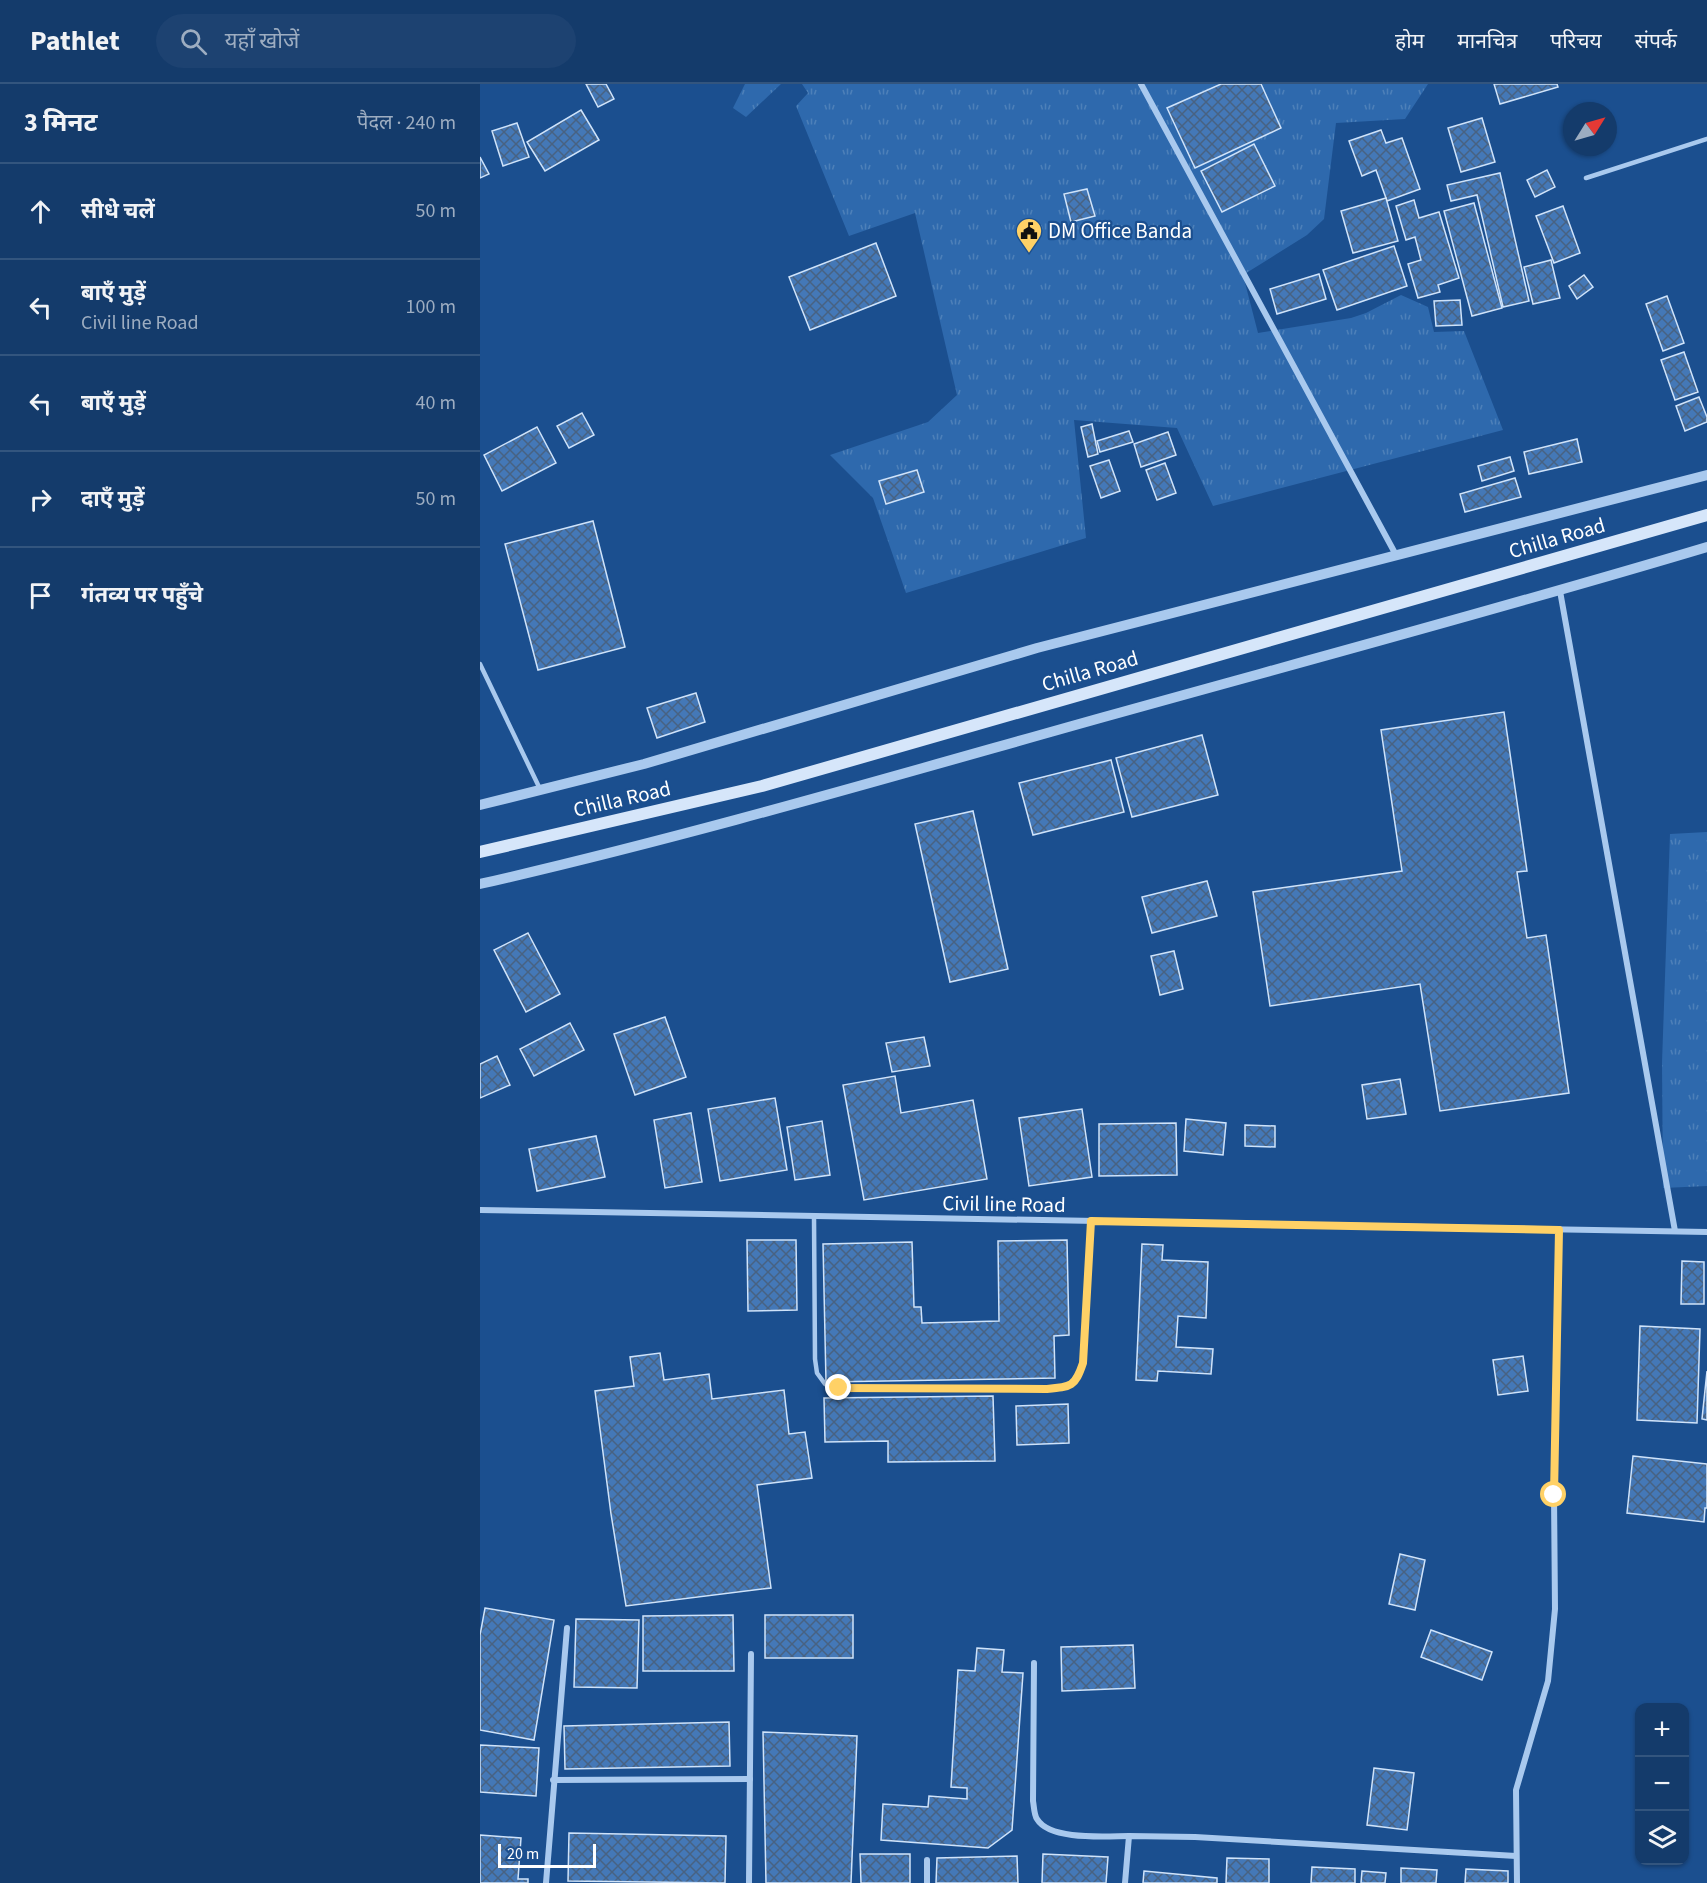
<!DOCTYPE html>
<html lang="hi">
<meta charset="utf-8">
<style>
:root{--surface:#143b6b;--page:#1d4271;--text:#f1f3f6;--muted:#9dadc1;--line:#33557e}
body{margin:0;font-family:"Source Sans 3","Noto Sans Devanagari",sans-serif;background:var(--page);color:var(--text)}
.controls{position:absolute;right:18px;bottom:18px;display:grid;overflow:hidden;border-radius:12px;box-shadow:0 2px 4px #0004}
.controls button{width:54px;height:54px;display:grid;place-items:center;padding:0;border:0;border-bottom:2px solid var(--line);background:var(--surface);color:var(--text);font:30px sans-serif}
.compass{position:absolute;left:1083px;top:18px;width:54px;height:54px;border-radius:50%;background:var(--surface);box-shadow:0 2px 4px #0004;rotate:53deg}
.scale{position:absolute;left:18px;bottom:15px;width:98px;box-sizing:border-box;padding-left:6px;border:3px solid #fff;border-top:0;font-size:16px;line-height:21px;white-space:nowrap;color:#fff;-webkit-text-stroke:4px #1b4f8f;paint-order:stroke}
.stop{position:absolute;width:18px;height:18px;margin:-14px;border:4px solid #ffd166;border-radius:50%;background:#fff}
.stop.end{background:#ffd166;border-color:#fff;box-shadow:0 2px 6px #0008}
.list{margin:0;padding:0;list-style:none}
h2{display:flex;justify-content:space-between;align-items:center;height:78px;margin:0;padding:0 24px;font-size:26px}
h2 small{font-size:20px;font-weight:400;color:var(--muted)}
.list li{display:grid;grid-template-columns:39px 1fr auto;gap:18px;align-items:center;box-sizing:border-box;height:96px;padding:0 24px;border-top:2px solid var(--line)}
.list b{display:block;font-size:22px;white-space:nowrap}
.list p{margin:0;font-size:20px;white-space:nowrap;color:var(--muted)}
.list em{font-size:20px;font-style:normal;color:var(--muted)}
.icon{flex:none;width:33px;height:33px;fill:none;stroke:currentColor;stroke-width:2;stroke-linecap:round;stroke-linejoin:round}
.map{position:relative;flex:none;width:1227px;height:1799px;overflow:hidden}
header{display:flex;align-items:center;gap:36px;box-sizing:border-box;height:84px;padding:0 30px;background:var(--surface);border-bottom:2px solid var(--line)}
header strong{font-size:28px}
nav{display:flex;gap:33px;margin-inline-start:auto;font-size:21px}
.search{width:420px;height:54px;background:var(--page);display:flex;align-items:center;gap:15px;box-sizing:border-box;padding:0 21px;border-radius:33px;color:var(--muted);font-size:22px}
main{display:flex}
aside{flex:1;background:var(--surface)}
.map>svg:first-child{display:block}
.grass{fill:url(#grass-tufts)}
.building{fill:url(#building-cross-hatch);stroke:#cfe3fa;stroke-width:1.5}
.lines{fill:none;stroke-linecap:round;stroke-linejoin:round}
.service{stroke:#a9c9ee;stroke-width:4.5}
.minor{stroke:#a9c9ee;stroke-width:6}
.tertiary{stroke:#a9c9ee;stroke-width:10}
.secondary{stroke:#d6e6fa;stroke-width:12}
.route{stroke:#ffd166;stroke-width:8}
.labels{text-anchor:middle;stroke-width:4.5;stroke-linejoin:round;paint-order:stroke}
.poi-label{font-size:21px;fill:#fff;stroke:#1b4f8f;text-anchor:start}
.street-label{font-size:21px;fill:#fff;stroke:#1b4f8f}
</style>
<header>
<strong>Pathlet</strong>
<div class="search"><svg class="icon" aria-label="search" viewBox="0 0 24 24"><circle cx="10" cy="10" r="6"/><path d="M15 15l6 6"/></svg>यहाँ खोजें</div>
<nav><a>होम</a><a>मानचित्र</a><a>परिचय</a><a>संपर्क</a></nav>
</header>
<main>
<aside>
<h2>3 मिनट<small>पैदल · 240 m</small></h2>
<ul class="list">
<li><svg class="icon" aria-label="ahead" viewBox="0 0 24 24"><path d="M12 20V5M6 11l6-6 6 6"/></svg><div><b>सीधे चलें</b></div><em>50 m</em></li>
<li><svg class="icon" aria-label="left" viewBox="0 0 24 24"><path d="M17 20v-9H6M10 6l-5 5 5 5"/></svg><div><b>बाएँ मुड़ें</b><p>Civil line Road</p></div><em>100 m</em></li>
<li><svg class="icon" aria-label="left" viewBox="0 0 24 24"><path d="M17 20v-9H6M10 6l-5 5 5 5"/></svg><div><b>बाएँ मुड़ें</b></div><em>40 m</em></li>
<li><svg class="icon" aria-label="right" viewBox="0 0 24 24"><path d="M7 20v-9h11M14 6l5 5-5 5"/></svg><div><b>दाएँ मुड़ें</b></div><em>50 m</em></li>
<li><svg class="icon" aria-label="arrive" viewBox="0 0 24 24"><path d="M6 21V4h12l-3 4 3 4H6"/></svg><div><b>गंतव्य पर पहुँचे</b></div></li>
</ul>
</aside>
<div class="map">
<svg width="1227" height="1799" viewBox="0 0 1227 1799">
<defs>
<pattern id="grass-tufts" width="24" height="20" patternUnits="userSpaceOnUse" patternTransform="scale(1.5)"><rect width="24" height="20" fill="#2e69ad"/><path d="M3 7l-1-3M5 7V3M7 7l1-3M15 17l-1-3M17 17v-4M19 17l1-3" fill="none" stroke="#4d80b9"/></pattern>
<pattern id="building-cross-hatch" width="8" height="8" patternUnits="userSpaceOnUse" patternTransform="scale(1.5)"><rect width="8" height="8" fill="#4478b7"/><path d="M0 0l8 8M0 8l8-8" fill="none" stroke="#486282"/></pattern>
</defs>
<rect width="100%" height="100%" fill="#1b4f8f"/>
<g class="grass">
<polygon points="265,0 301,0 266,33 253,24"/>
<polygon points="322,0 948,0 925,35 856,39 844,135 827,151 763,191 778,249 871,234 886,229 921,211 948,223 954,248 984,247 1023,346 733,422 697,344 594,336 606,454 426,509 393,414 350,371 448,338 477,311 435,129 369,152 316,22 328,9"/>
<polygon points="1227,748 1227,1102 1183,1104 1182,979 1190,750"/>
</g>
<g class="building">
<polygon points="106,0 126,0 134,15 118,23"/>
<polygon points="741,0 781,0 801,44 715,84 687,24"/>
<polygon points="1014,0 1077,0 1078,3 1020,20"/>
<polygon points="101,26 119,56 65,87 47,58"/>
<polygon points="1002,34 1015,78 981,88 968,44"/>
<polygon points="37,39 49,73 23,82 12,47"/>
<polygon points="901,46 906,59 922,54 940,105 907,117 896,86 882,92 869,57"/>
<polygon points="774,60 795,102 742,128 721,87"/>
<polygon points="0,73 9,90 0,94"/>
<polygon points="1067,86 1075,103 1055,113 1047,96"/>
<polygon points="1020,89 1049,217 1023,223 997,111 971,117 967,101"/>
<polygon points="607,105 615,132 591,138 584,110"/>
<polygon points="906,114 918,157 873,169 861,127"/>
<polygon points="934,116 939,134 959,128 979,194 958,201 960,208 938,214 928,180 941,176 935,153 926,156 916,122"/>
<polygon points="994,119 1022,224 992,232 964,127"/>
<polygon points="1083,122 1100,169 1074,179 1056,132"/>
<polygon points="396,159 416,212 330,246 309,193"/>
<polygon points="914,162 927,202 857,226 843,186"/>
<polygon points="1071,176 1080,214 1053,220 1044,183"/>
<polygon points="839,190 846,215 797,230 790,205"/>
<polygon points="1104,191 1113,203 1097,215 1089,202"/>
<polygon points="1187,212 1204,259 1183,267 1166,220"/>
<polygon points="980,216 982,241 956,242 954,217"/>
<polygon points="1204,268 1218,308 1195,316 1181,276"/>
<polygon points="1219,313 1227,333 1227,338 1205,347 1196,322"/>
<polygon points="102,329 114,351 89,364 77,342"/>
<polygon points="612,340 618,370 608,373 601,343"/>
<polygon points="57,343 76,379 22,407 4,371"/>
<polygon points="649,347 653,358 620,368 617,357"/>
<polygon points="688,348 696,371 661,383 654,360"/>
<polygon points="1097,355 1102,378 1049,390 1044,368"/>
<polygon points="1030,373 1034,387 1002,397 998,382"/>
<polygon points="629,376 640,407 621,414 610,382"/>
<polygon points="685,379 696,409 677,416 666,386"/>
<polygon points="437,386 444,408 406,420 399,397"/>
<polygon points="1035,394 1041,413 985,428 980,410"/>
<polygon points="113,437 145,563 58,586 25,460"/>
<polygon points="216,609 225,638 177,654 167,624"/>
<polygon points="1024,628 1047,787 1037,788 1047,854 1066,851 1089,1009 960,1027 940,900 790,922 773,808 922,787 901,646"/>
<polygon points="722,651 738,711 652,733 636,674"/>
<polygon points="631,676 644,728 553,751 539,699"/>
<polygon points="493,727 528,885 470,898 435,740"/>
<polygon points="727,797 737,832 672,849 662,813"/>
<polygon points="48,849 80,910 46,928 14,866"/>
<polygon points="694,867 703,905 680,911 671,872"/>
<polygon points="185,933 206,993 155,1011 134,950"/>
<polygon points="90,939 104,966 54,992 40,965"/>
<polygon points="444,953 450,982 412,988 406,959"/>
<polygon points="17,972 30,1001 0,1014 0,980"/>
<polygon points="415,992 421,1029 493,1016 507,1095 384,1116 363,1001"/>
<polygon points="920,995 926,1030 887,1035 882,1001"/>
<polygon points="295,1014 307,1086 240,1097 228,1025"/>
<polygon points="602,1025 612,1093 549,1102 539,1034"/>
<polygon points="211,1029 222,1098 185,1104 174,1036"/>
<polygon points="706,1035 746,1039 743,1071 704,1067"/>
<polygon points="342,1037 350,1091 315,1096 307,1043"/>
<polygon points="696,1039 697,1091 619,1092 619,1040"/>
<polygon points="765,1041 795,1042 795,1063 765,1062"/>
<polygon points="116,1052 125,1093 57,1107 49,1065"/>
<polygon points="267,1156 316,1156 317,1226 268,1227"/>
<polygon points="587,1156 589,1251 574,1252 575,1294 346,1298 343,1160 432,1158 434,1223 441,1223 442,1239 519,1237 518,1157"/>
<polygon points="662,1160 683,1161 682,1176 728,1178 726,1234 698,1232 696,1263 733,1265 731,1290 678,1287 677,1297 656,1296"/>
<polygon points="1202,1177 1224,1178 1224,1220 1201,1220"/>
<polygon points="1160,1242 1220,1245 1217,1339 1157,1336"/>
<polygon points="180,1269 184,1296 229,1290 232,1315 304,1306 309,1350 325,1348 332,1394 277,1401 291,1504 146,1522 131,1430 115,1307 154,1302 150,1273"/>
<polygon points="1043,1272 1048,1307 1018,1311 1013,1276"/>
<polygon points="1227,1287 1227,1336 1222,1335"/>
<polygon points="513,1312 515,1377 408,1378 408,1357 345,1358 344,1314"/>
<polygon points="588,1320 589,1359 537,1361 536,1322"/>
<polygon points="1153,1372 1227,1380 1227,1424 1225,1424 1224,1438 1147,1429"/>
<polygon points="920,1470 945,1476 935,1526 909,1520"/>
<polygon points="5,1524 74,1536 54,1656 0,1646 0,1551"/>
<polygon points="253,1531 254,1587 163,1587 163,1532"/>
<rect x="285" y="1531" width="88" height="43"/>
<polygon points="96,1535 159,1536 157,1604 94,1603"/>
<polygon points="951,1546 1012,1568 1002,1596 941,1573"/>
<polygon points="653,1561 655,1604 582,1607 581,1563"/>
<polygon points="497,1564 524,1566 522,1588 543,1589 532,1746 508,1764 401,1756 403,1720 448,1723 449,1712 487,1715 487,1704 471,1703 478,1586 495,1587"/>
<polygon points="249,1638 250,1682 85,1685 84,1642"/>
<polygon points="283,1648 377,1652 371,1799 286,1799"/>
<polygon points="0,1661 59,1664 56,1712 0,1708"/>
<polygon points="894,1684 934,1689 927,1746 887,1741"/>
<polygon points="89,1749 246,1752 245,1799 88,1797"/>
<polygon points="0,1751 41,1754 38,1795 48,1795 48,1799 0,1799"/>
<polygon points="380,1770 430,1770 430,1799 381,1799"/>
<polygon points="563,1770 628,1773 626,1799 562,1799"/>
<polygon points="537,1772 538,1799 456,1799 457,1774"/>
<polygon points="747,1774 789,1775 789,1799 746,1799"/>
<polygon points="832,1783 875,1785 875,1799 831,1799"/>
<polygon points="921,1784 957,1786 956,1799 921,1799"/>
<polygon points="986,1785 1028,1787 1028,1799 985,1799"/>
<polygon points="664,1787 737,1794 737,1799 663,1799"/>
<polygon points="882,1787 906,1789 905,1799 881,1799"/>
</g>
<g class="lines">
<g class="service">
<polyline points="1106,94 1227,55"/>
<polyline points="0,580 60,705"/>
<path d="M334,1133L335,1275L337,1289L345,1300L359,1304L566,1305C591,1303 595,1303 603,1279L611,1137"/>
</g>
<g class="minor">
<polyline points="661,0 916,471"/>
<polyline points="1080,507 1195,1147"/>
<polyline points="0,1126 1227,1148"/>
<path d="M554,1579L553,1717C554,1722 554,1731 557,1735C570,1757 627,1752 649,1752"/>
<polyline points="73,1696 270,1695"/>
<polyline points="66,1799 87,1544"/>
<polyline points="269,1799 271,1570"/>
<polyline points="447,1799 447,1776"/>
<polyline points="645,1799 649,1752 715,1753 1036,1772"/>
<polyline points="1037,1799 1036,1706 1068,1597 1075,1525 1074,1411 1079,1145"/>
</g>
<g class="tertiary">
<polyline points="0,721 164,680 557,564 1227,391"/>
<path d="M0,800C210,752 417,691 624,633C825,577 1027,523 1227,463"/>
</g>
<polyline class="secondary" points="0,768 282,702 1227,431"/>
</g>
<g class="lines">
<path class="route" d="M359,1304L566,1305C591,1303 595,1303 603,1279L611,1137L1079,1146L1074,1411"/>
</g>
<defs>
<g id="civic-pin" transform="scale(1.35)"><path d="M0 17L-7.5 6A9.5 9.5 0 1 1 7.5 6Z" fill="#ffd166" stroke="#1b4f8f"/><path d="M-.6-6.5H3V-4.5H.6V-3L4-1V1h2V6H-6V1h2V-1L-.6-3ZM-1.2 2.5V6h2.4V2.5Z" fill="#111"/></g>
</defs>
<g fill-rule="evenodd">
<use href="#civic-pin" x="549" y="147"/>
</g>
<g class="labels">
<g class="poi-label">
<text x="568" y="154">DM Office Banda</text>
</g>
<g class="street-label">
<text transform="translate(1077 454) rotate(-16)" y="7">Chilla Road</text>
<text transform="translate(610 587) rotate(-16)" y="7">Chilla Road</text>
<text transform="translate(142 715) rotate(-13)" y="7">Chilla Road</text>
<text transform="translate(524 1120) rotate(1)" y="7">Civil line Road</text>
</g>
</g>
</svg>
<div class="controls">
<button>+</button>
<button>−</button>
<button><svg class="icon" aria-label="layers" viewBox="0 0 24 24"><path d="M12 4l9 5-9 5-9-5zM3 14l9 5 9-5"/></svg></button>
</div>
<svg class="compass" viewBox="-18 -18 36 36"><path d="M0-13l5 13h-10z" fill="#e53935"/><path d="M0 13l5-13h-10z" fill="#9dadc1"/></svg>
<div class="scale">20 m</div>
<div class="stop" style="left:1074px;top:1411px"></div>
<div class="stop end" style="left:359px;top:1304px"></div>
</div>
</main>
